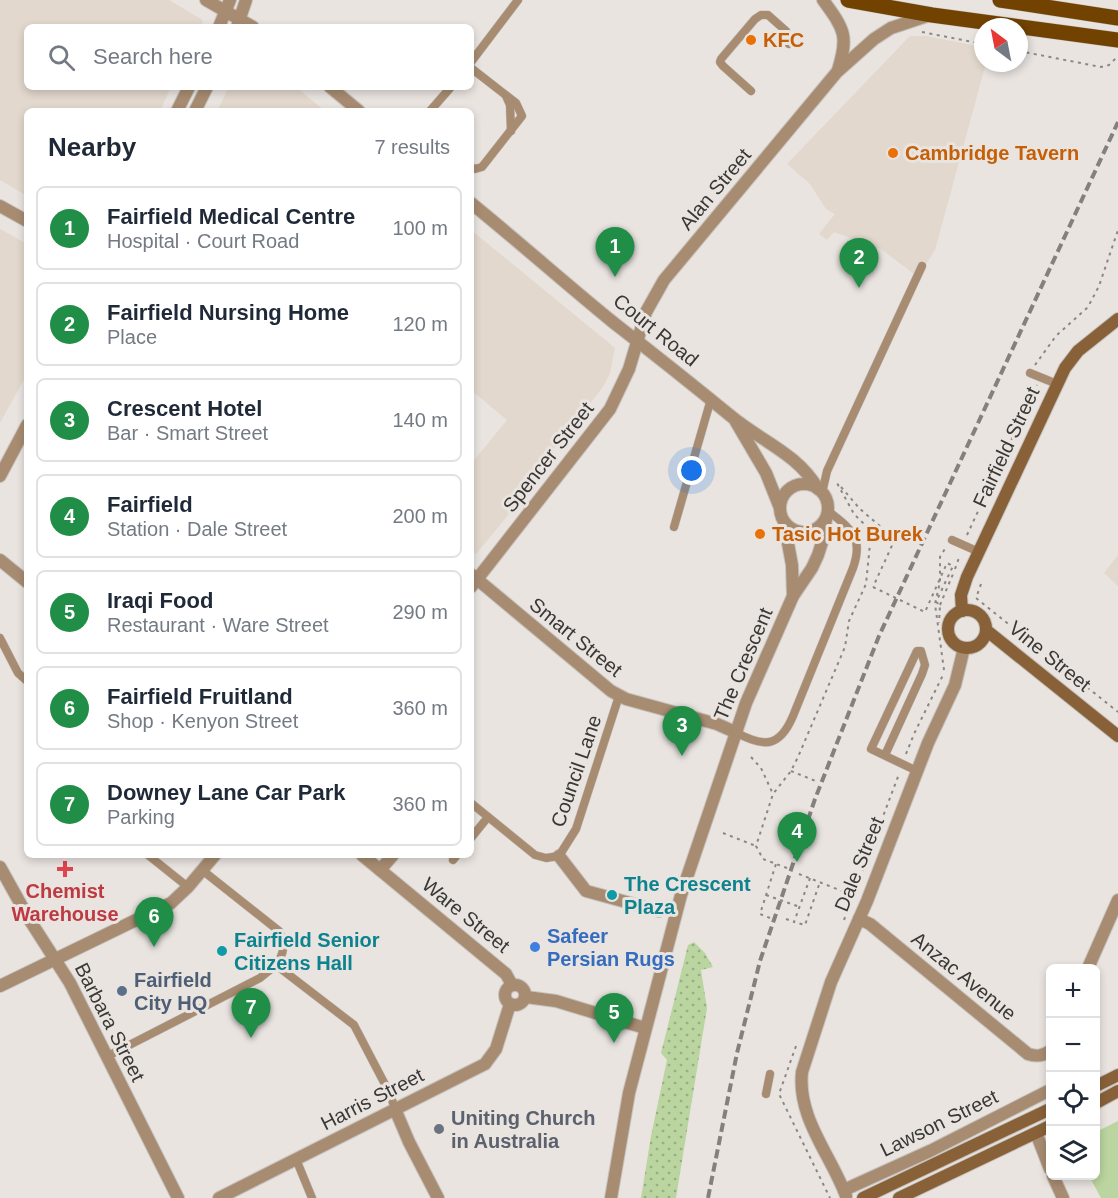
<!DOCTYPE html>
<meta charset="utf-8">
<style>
:root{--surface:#fff;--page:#f2f2f3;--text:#1f2937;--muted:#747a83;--line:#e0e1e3;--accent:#218e47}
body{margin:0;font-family:Arial,sans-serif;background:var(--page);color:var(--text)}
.controls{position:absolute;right:18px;bottom:18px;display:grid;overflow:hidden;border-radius:9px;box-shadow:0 3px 9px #0003}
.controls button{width:54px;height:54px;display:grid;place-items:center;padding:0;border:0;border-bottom:2px solid var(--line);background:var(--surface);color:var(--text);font:30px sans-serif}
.compass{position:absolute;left:974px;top:18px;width:54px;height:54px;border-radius:50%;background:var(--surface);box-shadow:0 3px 9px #0003;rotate:328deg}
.you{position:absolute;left:692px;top:471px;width:21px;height:21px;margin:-15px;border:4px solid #fff;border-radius:50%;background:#1a73e8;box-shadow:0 0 0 9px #1a73e833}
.badge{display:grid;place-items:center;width:39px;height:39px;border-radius:50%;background:var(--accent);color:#fff;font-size:20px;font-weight:700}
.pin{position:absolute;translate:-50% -50px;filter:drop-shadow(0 2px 3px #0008)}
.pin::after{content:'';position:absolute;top:32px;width:21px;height:18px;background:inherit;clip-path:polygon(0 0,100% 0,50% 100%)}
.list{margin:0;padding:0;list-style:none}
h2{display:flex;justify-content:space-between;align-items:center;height:78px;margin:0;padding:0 24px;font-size:26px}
h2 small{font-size:20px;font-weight:400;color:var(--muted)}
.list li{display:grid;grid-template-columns:39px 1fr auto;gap:18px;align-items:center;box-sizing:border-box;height:84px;margin:0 12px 12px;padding:0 12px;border:2px solid var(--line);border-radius:9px}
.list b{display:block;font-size:22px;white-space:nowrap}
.list p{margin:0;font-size:20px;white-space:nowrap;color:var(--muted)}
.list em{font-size:20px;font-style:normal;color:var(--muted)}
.icon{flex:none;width:33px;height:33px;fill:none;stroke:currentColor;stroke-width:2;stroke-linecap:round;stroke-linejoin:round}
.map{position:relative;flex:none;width:1118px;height:1198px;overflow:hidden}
.search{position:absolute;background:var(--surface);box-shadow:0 3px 9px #0003;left:24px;top:24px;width:450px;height:66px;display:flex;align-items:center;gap:15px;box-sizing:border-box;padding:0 21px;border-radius:9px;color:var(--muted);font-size:22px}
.panel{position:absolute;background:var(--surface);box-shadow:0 3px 9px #0003;left:24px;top:108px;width:450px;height:750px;border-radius:9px}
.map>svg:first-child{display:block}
.built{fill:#e2d8cd}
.grass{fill:#bad59f}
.park{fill:url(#park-dots)}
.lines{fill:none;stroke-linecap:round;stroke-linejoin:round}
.service-casing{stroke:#c6c2be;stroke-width:9}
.pedestrian-casing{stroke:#c6c2be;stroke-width:14}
.minor-casing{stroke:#c6c2be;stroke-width:14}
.secondary-casing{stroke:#c6c2be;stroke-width:14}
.primary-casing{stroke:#c6c2be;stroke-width:16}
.path{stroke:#8b8785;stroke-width:2;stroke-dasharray:3 4.5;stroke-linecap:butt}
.service{stroke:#a88c72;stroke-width:8}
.pedestrian{stroke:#a88c72;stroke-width:12}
.minor{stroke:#a88c72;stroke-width:12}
.secondary{stroke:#896138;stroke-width:12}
.primary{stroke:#714200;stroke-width:15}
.rail{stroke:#84807d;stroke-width:4;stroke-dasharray:9 4.5;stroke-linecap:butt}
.path-bridge{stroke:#8b8785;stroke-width:2;stroke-dasharray:3 4.5;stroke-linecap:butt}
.food-dot{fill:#e8710a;stroke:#e9e4e0;stroke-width:2}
.health-dot{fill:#e0444e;stroke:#e9e4e0;stroke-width:2}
.culture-dot{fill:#0f9aa8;stroke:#e9e4e0;stroke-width:2}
.shop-dot{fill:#3f7fe0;stroke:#e9e4e0;stroke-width:2}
.service-dot{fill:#5c6f8a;stroke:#e9e4e0;stroke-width:2}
.worship-dot{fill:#6b7280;stroke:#e9e4e0;stroke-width:2}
.labels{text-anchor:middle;stroke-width:6;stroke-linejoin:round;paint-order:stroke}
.food-label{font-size:20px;font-weight:bold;fill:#c56008;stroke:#e9e4e0;text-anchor:start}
.street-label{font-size:20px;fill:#3a3836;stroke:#e9e4e0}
.culture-label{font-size:20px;font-weight:bold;fill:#0d838f;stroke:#e9e4e0;text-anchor:start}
.health-label{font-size:20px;font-weight:bold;fill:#be3a42;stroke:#e9e4e0}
.shop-label{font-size:20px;font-weight:bold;fill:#366cbe;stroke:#e9e4e0;text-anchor:start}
.service-label{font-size:20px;font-weight:bold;fill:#4e5e75;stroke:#e9e4e0;text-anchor:start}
.worship-label{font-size:20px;font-weight:bold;fill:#5b616d;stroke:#e9e4e0;text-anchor:start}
</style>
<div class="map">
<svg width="1118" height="1198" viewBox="0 0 1118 1198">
<defs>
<pattern id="park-dots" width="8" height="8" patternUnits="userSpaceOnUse" patternTransform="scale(1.5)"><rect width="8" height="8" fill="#bad59f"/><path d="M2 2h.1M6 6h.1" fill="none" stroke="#98ae82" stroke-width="1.8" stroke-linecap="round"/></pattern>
</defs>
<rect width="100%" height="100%" fill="#e9e4e0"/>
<g class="built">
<polygon points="0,0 169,0 201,19 203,22 200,27 27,27 27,87 171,87 160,111 27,111 27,196 0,180"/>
<polygon points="910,36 926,36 983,47 983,63 986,63 935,250 918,277 881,249 834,232 827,240 819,234 835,214 826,209 810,184 787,164"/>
<polygon points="229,87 296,87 325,111 217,111"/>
<polygon points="0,229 27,244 27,374 0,423"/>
<polygon points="471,230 615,348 610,373 603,387 556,446 523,497 476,554 471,550 471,464 507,420 471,390"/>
<polygon points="1118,555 1118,586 1104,573"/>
</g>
<polygon class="grass" points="1118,1121 1118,1198 1101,1198 1089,1176 1096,1176 1096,1132"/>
<polygon class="park" points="694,942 705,953 713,967 701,970 707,1008 676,1198 641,1198 651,1136 667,1060 661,1053 688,945"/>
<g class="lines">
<g class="service-casing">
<g id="service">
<polyline points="471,62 518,0"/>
<polyline points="471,68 516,103 522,116 482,167 475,169 471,167"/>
<polyline points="751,91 723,66 720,62 721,59 755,19 761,15 768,15 786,31 790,39 789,44"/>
<polyline points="506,96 510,105 511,131"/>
<polyline points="430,111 451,87"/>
<polyline points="1030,373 1057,384"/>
<polyline points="822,493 827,471 922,266"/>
<polyline points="674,527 711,399"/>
<polyline points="952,540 979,552"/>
<polyline points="0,638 18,673 27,681"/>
<path d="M735,732C763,747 779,749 793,716L853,568C864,537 851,529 828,511"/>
<polyline points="885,755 922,674 925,665 921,651 917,651 871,749 917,771"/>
<polyline points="471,803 535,855 546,858 559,856 576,829 619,696"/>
<polyline points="471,838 488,817"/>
<polyline points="148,855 188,887"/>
<polyline points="453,860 457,855"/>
<path d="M202,870L279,931C286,944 284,954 276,965L354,1025L390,1094L395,1109"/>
<polyline points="106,1057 260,978 276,965"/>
<polyline points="766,1094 770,1074"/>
<polyline points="296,1159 312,1198"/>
</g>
</g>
<g class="pedestrian-casing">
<g id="pedestrian">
<polyline points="559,856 586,891 659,911"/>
<polyline points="380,870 393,855"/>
</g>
</g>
<g class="minor-casing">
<g id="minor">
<polyline points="206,0 253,27"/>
<path d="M823,0C844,29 849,35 838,70"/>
<polyline points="219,27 230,0"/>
<polyline points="237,27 246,0"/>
<polyline points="330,87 359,111"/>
<polyline points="177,111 189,87"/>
<polyline points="195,111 207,87"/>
<path d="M471,203C519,242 566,284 614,323C654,354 693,385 732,417C761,441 798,454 818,489"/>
<polyline points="0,206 27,221"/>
<polyline points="736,422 766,473 780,508"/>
<polyline points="0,476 27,425"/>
<circle cx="804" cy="508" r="24"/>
<polyline points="784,522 792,565 793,596"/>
<polyline points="0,560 27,582"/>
<polyline points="472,575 611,691 626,699 717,724 735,732"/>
<polyline points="471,587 610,409 629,369 646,312 664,280 837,72 874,39 891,28 927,16"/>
<polyline points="362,855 506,974 512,985"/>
<polyline points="0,867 29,919 70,983 178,1198"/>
<path d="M859,919L870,924L1028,1054C1037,1057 1043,1056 1050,1051"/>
<polyline points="1088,968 1118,900"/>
<circle cx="515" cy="995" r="10"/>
<polyline points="0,986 171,903 188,887 215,855"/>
<polyline points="526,997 556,1001 645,1028"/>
<polyline points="395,1109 409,1142 438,1198"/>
<polyline points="1036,1133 1050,1169"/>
<polyline points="1053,1176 1063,1198"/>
<polyline points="844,1190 930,1151 1050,1090"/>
<path d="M846,1196C831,1155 797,1118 802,1072L831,982L867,901L928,743L955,685L964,648"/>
<polyline points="219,1198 485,1064 496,1049 510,1004"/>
<polyline points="611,1198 629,1093 681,895 746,703 793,596 812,568 818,555 824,536 826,519"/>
</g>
</g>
<g class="secondary-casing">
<g id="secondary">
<circle cx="967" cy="629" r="19"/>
<polyline points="962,611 961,595 967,577 1065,368 1078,351 1118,319"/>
<polyline points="986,630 1118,736"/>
<polyline points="1096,1086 1118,1075"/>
<polyline points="1096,1103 1118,1091"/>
<polyline points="863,1198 1050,1109"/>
<polyline points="899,1198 1050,1126"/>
</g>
</g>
<g class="primary-casing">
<g id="primary">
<polyline points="848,0 932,15 1118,40"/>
<polyline points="1000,0 1118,18"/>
</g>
</g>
<g class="path">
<polyline points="922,32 983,44"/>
<polyline points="1019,51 1101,67 1109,65 1118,56"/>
<polyline points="1035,365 1056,336 1088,307 1099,286 1118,230"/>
<polyline points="841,487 860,509 895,539 873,587"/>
<polyline points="967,535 1037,385"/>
<polyline points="955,569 960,555"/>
<polyline points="981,584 976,598 1118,712"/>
<polyline points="936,602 940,605 939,623"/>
<polyline points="940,605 953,574"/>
<polyline points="944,670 935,604 940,582 940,557 946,547"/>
<polyline points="906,754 914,734 943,675"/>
<polyline points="751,757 761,768 773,794"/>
<polyline points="791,771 818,782"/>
<polyline points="723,833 756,846"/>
<polyline points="787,868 763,859 756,846 773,794 791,771 798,757 845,647 849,621 866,584 871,534 867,527 854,514 837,483"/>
<polyline points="799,874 852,895"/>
<polyline points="810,878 794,922 805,925 820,882"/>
<polyline points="770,918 760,914 776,864"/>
<polyline points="786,919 794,922"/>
<polyline points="844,920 899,774"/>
<polyline points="796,1046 779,1094 830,1198"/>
</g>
<use href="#service" class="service"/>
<use href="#pedestrian" class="pedestrian"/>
<use href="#minor" class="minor"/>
<use href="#secondary" class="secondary"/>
<use href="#primary" class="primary"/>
<polyline class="rail" points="708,1198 737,1053 760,961 815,799 879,636 1118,122"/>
<g class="path-bridge">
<polyline points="873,587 925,612 947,563 953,566 936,602"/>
<polyline points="766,895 800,907"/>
</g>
</g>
<g class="food-dot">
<circle cx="751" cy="40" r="6"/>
<circle cx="893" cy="153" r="6"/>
<circle cx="760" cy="534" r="6"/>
</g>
<path class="health-dot" d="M62 860h6v6h6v6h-6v6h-6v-6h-6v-6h6z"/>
<g class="culture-dot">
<circle cx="612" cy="895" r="6"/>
<circle cx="222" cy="951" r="6"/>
</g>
<circle class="shop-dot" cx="535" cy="947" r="6"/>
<circle class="service-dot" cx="122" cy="991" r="6"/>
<circle class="worship-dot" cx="439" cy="1129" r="6"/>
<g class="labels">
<g class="food-label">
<text x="763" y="47">KFC</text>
<text x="905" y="160">Cambridge Tavern</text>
<text x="772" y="541">Tasic Hot Burek</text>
</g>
<g class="street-label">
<text transform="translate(715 189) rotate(-50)" y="7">Alan Street</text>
<text transform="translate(656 330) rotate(39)" y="7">Court Road</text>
<text transform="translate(1006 447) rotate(-65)" y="7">Fairfield Street</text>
<text transform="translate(548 457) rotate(-52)" y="7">Spencer Street</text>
<text transform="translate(576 637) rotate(39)" y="7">Smart Street</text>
<text transform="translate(1050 656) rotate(39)" y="7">Vine Street</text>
<text transform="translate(743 664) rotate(-67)" y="7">The Crescent</text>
<text transform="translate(576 771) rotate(-71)" y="7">Council Lane</text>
<text transform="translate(859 864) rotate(-68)" y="7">Dale Street</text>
<text transform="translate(466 915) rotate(39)" y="7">Ware Street</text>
<text transform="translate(964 976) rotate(39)" y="7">Anzac Avenue</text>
<text transform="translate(110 1022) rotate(63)" y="7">Barbara Street</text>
<text transform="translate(372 1099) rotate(-27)" y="7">Harris Street</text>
<text transform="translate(939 1123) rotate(-26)" y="7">Lawson Street</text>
</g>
<g class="culture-label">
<text x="624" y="891">The Crescent<tspan x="624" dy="23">Plaza</tspan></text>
<text x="234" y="947">Fairfield Senior<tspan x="234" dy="23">Citizens Hall</tspan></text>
</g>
<g class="health-label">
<text x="65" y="898">Chemist<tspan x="65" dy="23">Warehouse</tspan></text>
</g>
<g class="shop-label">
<text x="547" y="943">Safeer<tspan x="547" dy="23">Persian Rugs</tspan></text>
</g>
<g class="service-label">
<text x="134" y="987">Fairfield<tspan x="134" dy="23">City HQ</tspan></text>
</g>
<g class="worship-label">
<text x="451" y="1125">Uniting Church<tspan x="451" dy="23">in Australia</tspan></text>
</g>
</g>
</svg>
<div class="controls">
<button>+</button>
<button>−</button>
<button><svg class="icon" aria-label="locate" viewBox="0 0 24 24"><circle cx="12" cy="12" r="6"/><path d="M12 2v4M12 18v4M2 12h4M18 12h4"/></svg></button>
<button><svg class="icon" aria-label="layers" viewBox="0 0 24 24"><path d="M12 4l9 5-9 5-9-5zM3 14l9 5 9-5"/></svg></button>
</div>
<svg class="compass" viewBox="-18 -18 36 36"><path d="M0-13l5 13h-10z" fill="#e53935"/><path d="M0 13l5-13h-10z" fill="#747a83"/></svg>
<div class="you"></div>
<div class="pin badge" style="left:615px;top:277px">1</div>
<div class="pin badge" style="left:859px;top:288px">2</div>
<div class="pin badge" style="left:682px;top:756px">3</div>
<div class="pin badge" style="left:797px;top:862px">4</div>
<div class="pin badge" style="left:614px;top:1043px">5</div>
<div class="pin badge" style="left:154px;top:947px">6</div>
<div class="pin badge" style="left:251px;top:1038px">7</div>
<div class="search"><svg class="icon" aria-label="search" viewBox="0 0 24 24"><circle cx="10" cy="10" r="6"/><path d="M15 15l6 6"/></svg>Search here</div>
<section class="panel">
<h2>Nearby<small>7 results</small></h2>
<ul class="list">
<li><span class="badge">1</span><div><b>Fairfield Medical Centre</b><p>Hospital · Court Road</p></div><em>100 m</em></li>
<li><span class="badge">2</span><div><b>Fairfield Nursing Home</b><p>Place</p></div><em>120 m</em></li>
<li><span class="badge">3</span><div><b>Crescent Hotel</b><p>Bar · Smart Street</p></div><em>140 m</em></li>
<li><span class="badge">4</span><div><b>Fairfield</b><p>Station · Dale Street</p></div><em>200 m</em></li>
<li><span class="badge">5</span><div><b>Iraqi Food</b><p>Restaurant · Ware Street</p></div><em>290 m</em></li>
<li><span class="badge">6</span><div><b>Fairfield Fruitland</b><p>Shop · Kenyon Street</p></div><em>360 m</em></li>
<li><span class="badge">7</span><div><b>Downey Lane Car Park</b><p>Parking</p></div><em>360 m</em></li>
</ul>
</section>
</div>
